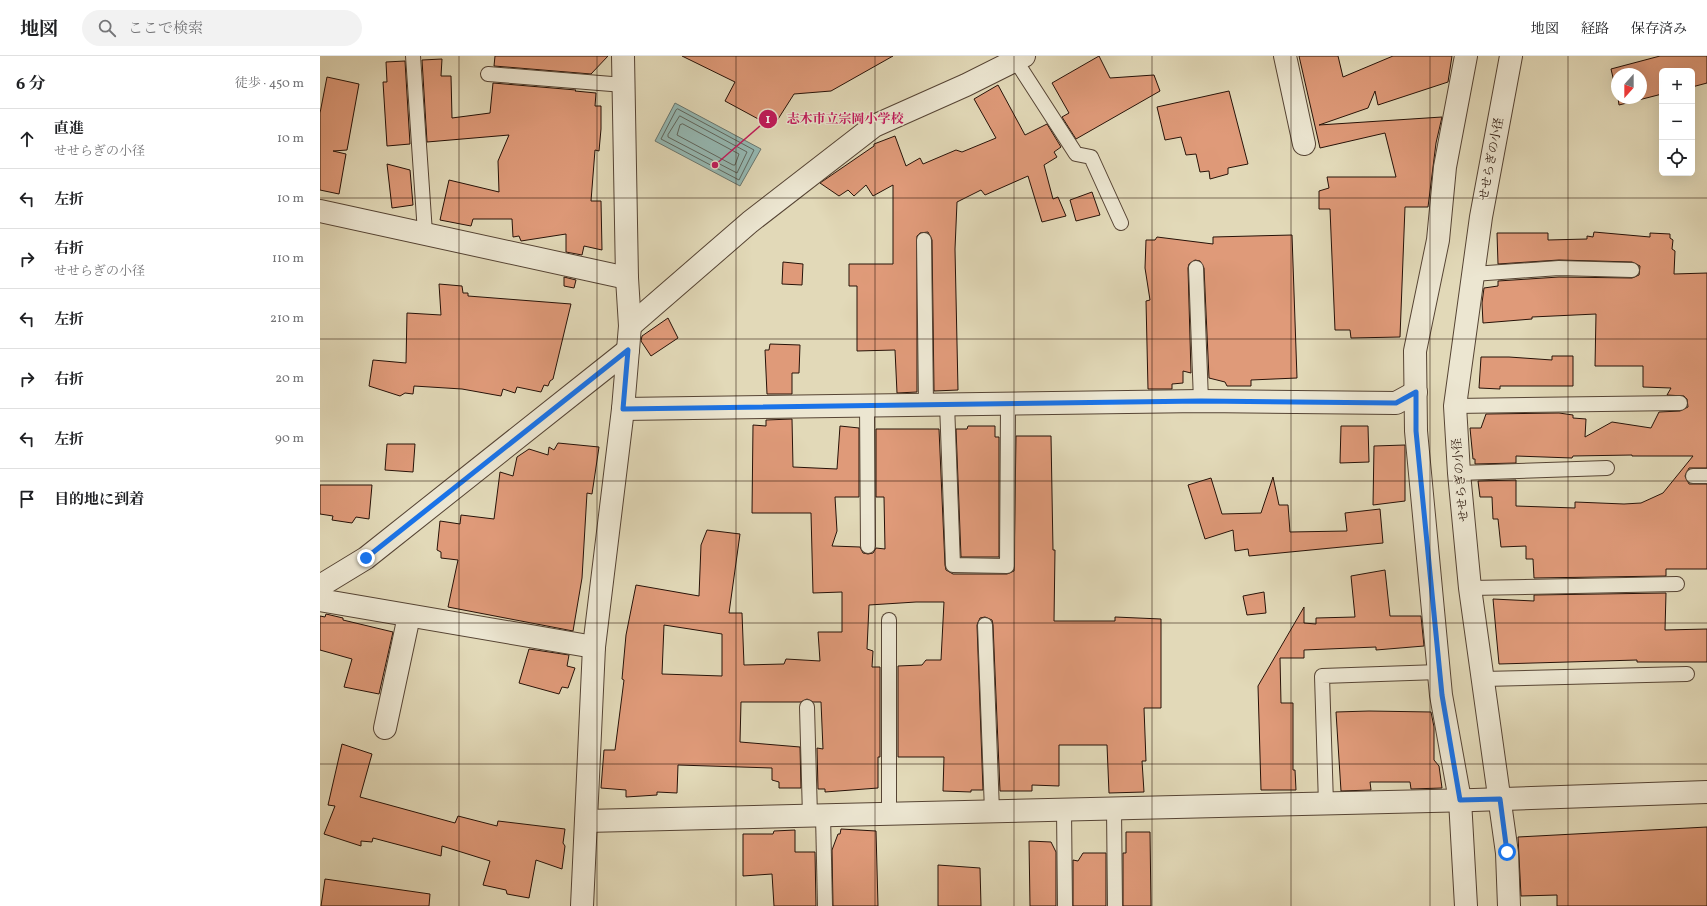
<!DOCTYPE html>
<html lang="ja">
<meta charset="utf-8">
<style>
:root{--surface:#fff;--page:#f2f2f2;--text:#202124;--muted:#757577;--line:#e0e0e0}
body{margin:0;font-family:Vollkorn,"Noto Serif JP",serif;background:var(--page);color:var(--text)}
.controls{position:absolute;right:12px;top:12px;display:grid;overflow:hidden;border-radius:6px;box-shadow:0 4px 16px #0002}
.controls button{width:36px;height:36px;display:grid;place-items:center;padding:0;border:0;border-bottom:1px solid var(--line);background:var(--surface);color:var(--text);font:20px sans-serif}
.compass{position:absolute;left:1291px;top:12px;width:36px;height:36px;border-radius:50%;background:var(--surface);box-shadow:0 4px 16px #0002;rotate:201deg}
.stop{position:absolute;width:12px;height:12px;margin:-9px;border:3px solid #1a73e8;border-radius:50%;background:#fff}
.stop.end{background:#1a73e8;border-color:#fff;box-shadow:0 1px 4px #0008}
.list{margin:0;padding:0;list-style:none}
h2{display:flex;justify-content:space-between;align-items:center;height:52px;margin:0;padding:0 16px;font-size:17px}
h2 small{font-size:13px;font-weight:400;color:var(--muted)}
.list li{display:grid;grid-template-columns:26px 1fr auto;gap:12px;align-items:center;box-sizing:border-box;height:60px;padding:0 16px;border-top:1px solid var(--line)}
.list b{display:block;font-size:15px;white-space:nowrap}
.list p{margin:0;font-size:13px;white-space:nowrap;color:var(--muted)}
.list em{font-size:13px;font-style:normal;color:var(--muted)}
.icon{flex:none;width:22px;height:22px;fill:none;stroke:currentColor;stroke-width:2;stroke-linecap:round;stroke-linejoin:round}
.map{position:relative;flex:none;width:1387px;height:850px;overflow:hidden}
header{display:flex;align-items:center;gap:24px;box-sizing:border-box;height:56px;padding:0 20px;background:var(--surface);border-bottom:1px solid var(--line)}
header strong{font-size:19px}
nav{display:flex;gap:22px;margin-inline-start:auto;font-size:14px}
.search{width:280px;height:36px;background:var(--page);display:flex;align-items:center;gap:10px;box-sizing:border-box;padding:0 14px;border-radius:22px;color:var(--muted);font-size:15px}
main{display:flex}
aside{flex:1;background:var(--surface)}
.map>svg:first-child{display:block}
.water{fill:#95b9b4;stroke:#69766f}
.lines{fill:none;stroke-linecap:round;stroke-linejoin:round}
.shore{stroke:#5e665e;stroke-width:1}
.building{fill:#df9a79;stroke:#271208;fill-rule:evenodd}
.service-casing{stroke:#564434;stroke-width:16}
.minor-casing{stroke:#564434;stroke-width:24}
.service{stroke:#ece6d1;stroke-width:14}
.minor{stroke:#ece6d1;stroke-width:22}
.route{stroke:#1a73e8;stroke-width:5}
.grid{fill:none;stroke:#271208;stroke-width:1;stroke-opacity:0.55}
.labels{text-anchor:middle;stroke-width:3;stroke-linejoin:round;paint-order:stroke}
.street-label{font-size:12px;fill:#271208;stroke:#ece6d1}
.leader{fill:none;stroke:#c2185b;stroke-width:1.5}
.callout-dot{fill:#c2185b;stroke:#ece6d1;stroke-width:1.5}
.mark-label{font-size:12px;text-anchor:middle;font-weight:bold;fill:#fff}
.callout-label{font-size:13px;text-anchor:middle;font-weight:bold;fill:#c2185b;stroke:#ece6d1;stroke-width:3;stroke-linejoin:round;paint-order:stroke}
</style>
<header>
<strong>地図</strong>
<div class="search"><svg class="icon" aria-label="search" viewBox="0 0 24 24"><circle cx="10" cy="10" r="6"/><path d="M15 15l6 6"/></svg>ここで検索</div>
<nav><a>地図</a><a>経路</a><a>保存済み</a></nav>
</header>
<main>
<aside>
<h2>6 分<small>徒歩 · 450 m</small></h2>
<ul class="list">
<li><svg class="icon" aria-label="ahead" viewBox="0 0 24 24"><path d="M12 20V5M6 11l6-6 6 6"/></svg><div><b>直進</b><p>せせらぎの小径</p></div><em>10 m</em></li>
<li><svg class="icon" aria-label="left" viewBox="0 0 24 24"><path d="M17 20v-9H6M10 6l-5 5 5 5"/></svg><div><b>左折</b></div><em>10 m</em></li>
<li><svg class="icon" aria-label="right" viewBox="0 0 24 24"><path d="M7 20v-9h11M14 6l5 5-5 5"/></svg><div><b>右折</b><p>せせらぎの小径</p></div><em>110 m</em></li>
<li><svg class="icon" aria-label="left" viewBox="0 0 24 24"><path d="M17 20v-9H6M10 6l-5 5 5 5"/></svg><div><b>左折</b></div><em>210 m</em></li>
<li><svg class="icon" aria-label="right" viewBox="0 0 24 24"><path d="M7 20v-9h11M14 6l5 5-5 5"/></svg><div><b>右折</b></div><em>20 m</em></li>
<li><svg class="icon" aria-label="left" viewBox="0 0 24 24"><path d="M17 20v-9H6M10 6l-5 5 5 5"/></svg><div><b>左折</b></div><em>90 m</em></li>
<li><svg class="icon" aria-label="arrive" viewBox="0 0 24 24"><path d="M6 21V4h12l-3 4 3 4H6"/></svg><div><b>目的地に到着</b></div></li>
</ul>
</aside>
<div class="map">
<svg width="1387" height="850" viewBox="0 0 1387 850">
<rect width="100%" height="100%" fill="#e2d9b8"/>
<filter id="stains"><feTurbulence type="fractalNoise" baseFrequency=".005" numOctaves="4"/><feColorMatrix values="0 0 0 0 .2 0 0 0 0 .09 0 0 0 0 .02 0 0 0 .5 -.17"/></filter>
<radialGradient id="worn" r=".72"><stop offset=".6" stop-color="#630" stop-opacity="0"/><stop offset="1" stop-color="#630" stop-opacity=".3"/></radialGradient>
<polygon class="water" points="355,47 441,93 420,130 335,85"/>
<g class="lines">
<g class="shore">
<polygon points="358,53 434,94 419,124 341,83 356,54"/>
<polygon points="360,60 427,96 417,117 348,81 348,79"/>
<polygon points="363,68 419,98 415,109 413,109 357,79 360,69"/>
</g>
</g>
<g class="building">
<polygon points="175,0 288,0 271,18 174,10"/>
<polygon points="362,0 573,0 511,35 474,38 453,71 405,45 415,26"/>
<polygon points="779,0 790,22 834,19 840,35 756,83 742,61 749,57 732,27"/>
<polygon points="979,0 1018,0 1023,21 1073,0 1132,0 1128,26 1058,49 1055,35 1048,52 999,69 1122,61 1116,87 1108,151 1085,151 1080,281 1031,282 1030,274 1015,274 1010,153 999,153 999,135 1009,132 1007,121 1076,121 1065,77 1000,92"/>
<polygon points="1340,0 1387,0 1387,27 1372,31 1372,15 1342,15 1342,38 1299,49 1298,42 1321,42 1321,18 1297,18 1297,39 1291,13"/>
<polygon points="122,3 121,20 131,20 132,62 170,57 173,27 256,34 255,35 276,37 275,50 281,50 281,73 279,95 275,94 271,145 281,145 282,194 264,190 262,199 246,196 246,178 201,185 199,180 193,181 192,163 153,163 151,170 120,164 129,124 179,136 178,105 189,79 107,86 102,4"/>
<polygon points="85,5 90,88 67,90 63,26 67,26 66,6"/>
<polygon points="7,21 39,28 27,94 13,95 26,98 19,138 0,134 0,57"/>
<polygon points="678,29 705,79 727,68 741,91 734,96 737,101 724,109 733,143 738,141 746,160 722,166 708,120 665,139 661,134 637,146 635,193 638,334 614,335 612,184 608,176 600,177 597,180 597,336 577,337 575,294 537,295 537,230 529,230 529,208 573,208 573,129 553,140 546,129 534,140 528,134 519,140 500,127 554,90 554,88 575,80 586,110 600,102 603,108 636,94 642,96 676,82 654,43"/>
<polygon points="909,35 928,108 908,112 908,118 890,123 889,115 880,116 876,98 866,99 861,81 845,84 837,51"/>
<polygon points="67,108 90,114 93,149 72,152"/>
<polygon points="772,136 780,159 756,165 750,144"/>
<polygon points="1274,176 1330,181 1330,177 1350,178 1350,182 1353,184 1352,193 1355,195 1354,218 1387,217 1387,412 1369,412 1365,420 1369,428 1387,428 1387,513 1346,513 1346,520 1214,522 1213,503 1206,503 1206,490 1181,491 1178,463 1173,463 1172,441 1160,441 1158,425 1196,424 1196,450 1255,452 1255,446 1304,448 1321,447 1343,437 1373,400 1312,400 1312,399 1253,400 1252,402 1196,400 1196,407 1155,408 1155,403 1153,403 1150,372 1161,372 1166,358 1239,357 1253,359 1253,362 1266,363 1265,381 1292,366 1331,372 1339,356 1360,355 1368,351 1367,343 1364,340 1347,339 1351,332 1323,331 1323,310 1275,310 1276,258 1212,261 1212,263 1163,267 1162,247 1164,232 1178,230 1178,225 1239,221 1312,222 1319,219 1320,210 1312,206 1239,204 1178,208 1177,177 1228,177 1228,184 1267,183 1267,180 1273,181"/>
<polygon points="972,179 977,322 931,324 931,330 907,330 905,326 889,322 884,212 880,205 875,204 869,208 868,212 871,317 863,315 863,327 852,328 852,333 828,333 826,245 830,244 825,212 826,184 835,184 837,181 893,188 893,181"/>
<polygon points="463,206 483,208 482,229 462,228"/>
<polygon points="244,221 256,224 254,232 244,230"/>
<polygon points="119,228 142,230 143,237 148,237 148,240 251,248 233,323 230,325 228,330 224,329 221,336 197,331 195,337 183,333 181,340 142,333 94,330 93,338 85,337 80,340 49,330 53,304 86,307 87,257 121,259"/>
<polygon points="348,262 358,282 331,300 321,285 322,280"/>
<polygon points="450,288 480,289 479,317 472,317 472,338 447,338 445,294 449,294"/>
<polygon points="1232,300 1253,300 1253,330 1180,330 1180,333 1159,332 1161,301 1189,301 1232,304"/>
<path d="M472,363L473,411L517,413L520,370L539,372V441H515L517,475L512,490L540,491L543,497L548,498L553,497L556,492L565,493L564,441H556V373H619L625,509L626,514L633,518H687L694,515L696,380H731L733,494H735L734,565H795V561L841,563V652H824L826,705H822L824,736L789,737L787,689H739V730L712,729V735H680L673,569L672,564L665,561L660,562L657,569L663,734H651V736L623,735L624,701H578V610L602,609L606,604H621L624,546H596L549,549L547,593L553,595L552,611H560V701H558V732L505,736V733H498L497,692L503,693L501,646H493L487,643L481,646H421L420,686L480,691L481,732H459V726L452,724V712L358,709L357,737L337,736V739L306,741V734L281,732L284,694H295L304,624L302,623L306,579L316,529L379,540L381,489L387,474L420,478L409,557H422L424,609L464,608L466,603L500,605L498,576H522V536L493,537L491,457H432L433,369L446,370V364ZM344,569L402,578V620L342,618Z"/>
<polygon points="648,370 675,370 675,381 679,381 679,501 641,501 636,373 647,373"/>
<polygon points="1021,370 1048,370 1049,406 1020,407"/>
<polygon points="238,387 279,391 272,438 267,437 262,522 253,575 128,551 138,504 121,502 121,496 117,494 120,465 140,468 141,459 174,463 180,416 193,420 197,401 209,393 228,399 229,391 234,394"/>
<polygon points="67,388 95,388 93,416 65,414"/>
<polygon points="1085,389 1085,445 1053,449 1054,390"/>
<polygon points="953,421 959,449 968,449 970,476 1027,475 1025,457 1060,453 1063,487 929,500 928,493 915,495 913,474 885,483 868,429 891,422 902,458 941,457"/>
<polygon points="0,429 52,429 49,463 36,461 32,467 12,464 13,460 0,458"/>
<polygon points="1065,514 1070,560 1101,560 1104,590 1056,594 1056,591 984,594 984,602 960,602 961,647 973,647 973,714 975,714 976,734 941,734 938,630 984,551 984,567 996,568 996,562 1035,561 1031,520"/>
<polygon points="944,536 946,557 927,559 923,540"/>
<polygon points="1346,537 1345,574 1387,573 1387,606 1317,606 1317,604 1179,608 1173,543 1214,545 1214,539"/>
<polygon points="6,558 23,562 23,564 73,576 59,638 24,631 32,603 0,594 0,560 5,561"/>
<polygon points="209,593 249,599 247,610 255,612 248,632 242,631 239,638 199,627"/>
<polygon points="1049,655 1111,656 1114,671 1114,704 1119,710 1122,732 1091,733 1090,726 1050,726 1051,734 1021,735 1016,656"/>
<polygon points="22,688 52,698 40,741 135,767 138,760 177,770 178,765 245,773 243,787 245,790 242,813 216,804 209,842 187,838 186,834 163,829 170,805 122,790 121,800 53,782 52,786 41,785 41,790 4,778 15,750 8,749"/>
<polygon points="1387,771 1387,850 1237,850 1237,839 1201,840 1198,781"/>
<polygon points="521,773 556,775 558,850 513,850 512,794 518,778 520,778"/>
<polygon points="475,774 475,796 495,796 496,850 454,850 452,818 423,820 423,778 453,778 454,775"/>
<polygon points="806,776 830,776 831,850 803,850 803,797 806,797"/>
<polygon points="709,785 731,786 736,796 736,850 710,850"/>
<polygon points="763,797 786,797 786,850 753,850 753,804 758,805"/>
<polygon points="618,809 660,812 661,850 618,850"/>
<polygon points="5,823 110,838 109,850 1,850"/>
</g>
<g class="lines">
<g class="service-casing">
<g id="service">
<polyline points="93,0 105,177"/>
<polyline points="696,5 756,98 771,101 801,167"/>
<polyline points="168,18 304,29"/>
<polyline points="604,184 606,348"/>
<polyline points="876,212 881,345"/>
<polyline points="1153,218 1239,212 1312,214"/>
<polyline points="627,348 633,509 687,510 688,349"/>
<polyline points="547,349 548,490"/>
<polyline points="1135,350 1360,347"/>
<polyline points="1139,417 1287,412"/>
<polyline points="1373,420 1387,420"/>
<polyline points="1150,532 1357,528"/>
<polyline points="569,564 569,758"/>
<polyline points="665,569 672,755"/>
<polyline points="1163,623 1367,618"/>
<polyline points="487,651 490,760"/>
<polyline points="1006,748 1002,620 1119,616"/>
<polyline points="794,752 795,850"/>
<polyline points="744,753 745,850"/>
<polyline points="503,759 505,850"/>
</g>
</g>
<g class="minor-casing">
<g id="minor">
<polyline points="965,0 984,88"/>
<polyline points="1146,0 1125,111 1118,184 1095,295 1096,375 1121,639 1140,744 1146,850"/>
<polyline points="0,155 307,222"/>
<polyline points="310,270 430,166 554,70 646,29 704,0"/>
<polyline points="303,353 881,345 1076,347 1096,336"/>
<polyline points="0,530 46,502 308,294"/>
<polyline points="0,544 274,591"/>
<polyline points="65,672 89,560"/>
<polyline points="266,765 1154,744 1387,736"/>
<polyline points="262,850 274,591 303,353 310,270 307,222 303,0"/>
<polyline points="1189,850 1187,797 1150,532 1139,417 1135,350 1161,161 1191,0"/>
</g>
</g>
<use href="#service" class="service"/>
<use href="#minor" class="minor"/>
</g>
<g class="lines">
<polyline class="route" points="46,502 308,294 303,353 881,345 1076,347 1096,336 1096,375 1122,639 1140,744 1180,743 1187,796"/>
</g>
<path class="grid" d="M139,0V850M277,0V850M416,0V850M555,0V850M694,0V850M832,0V850M971,0V850M1110,0V850M1248,0V850M0,142H1387M0,283H1387M0,425H1387M0,567H1387M0,708H1387"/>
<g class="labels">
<g class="street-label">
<text transform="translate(1171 103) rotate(-79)" y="4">せせらぎの小径</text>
<text transform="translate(1140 424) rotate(-95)" y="4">せせらぎの小径</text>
</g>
</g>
<path class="leader" d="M395 109L448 63"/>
<g class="callout-dot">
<circle cx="395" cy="109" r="4"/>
<circle cx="448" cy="63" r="10"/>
</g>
<g class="mark-label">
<text x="448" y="67">1</text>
</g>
<g class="callout-label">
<text x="525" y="67">志木市立宗岡小学校</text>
</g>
<rect width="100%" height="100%" filter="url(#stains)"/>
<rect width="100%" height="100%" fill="url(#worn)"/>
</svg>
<div class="controls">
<button>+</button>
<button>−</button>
<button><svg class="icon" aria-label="locate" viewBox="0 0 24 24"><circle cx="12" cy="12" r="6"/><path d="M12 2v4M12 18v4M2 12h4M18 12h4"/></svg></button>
</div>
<svg class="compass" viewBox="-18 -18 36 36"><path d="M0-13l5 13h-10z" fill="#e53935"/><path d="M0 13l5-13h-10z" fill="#757577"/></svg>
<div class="stop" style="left:1187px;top:796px"></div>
<div class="stop end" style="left:46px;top:502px"></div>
</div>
</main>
